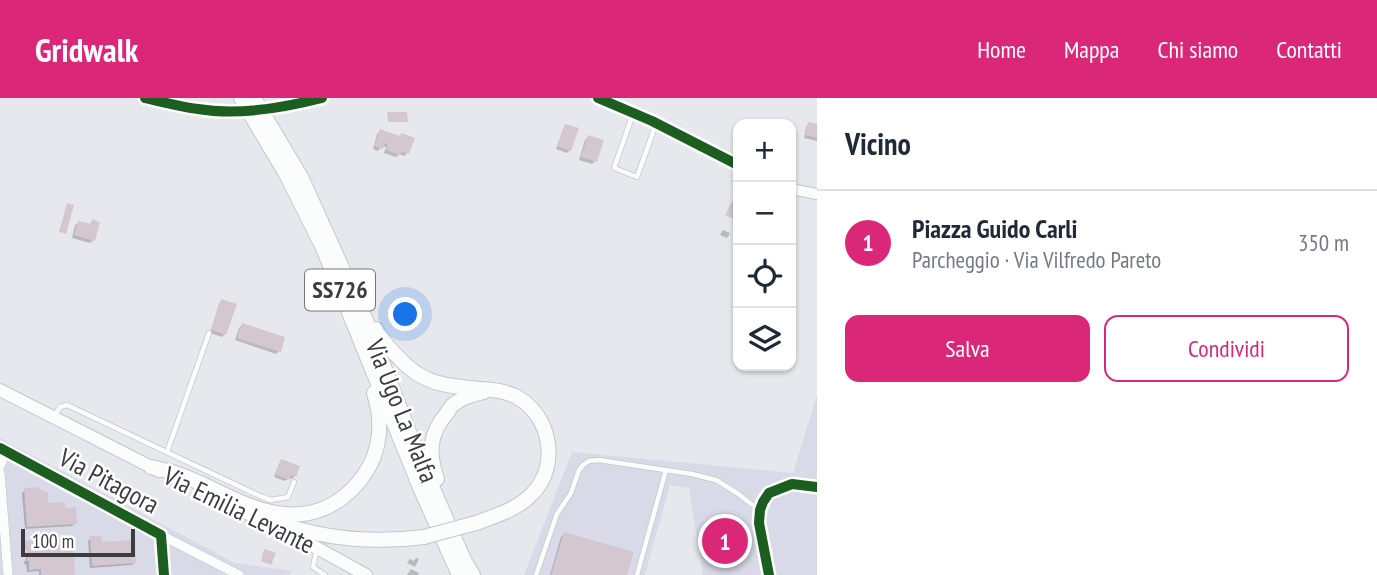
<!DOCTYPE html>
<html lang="it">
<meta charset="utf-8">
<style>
:root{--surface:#fff;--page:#f6f6f7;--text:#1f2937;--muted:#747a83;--line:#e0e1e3;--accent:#db2777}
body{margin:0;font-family:"PT Sans Narrow",sans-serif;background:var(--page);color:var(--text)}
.controls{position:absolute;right:21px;top:21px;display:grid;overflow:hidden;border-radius:14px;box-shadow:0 2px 5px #0004}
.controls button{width:63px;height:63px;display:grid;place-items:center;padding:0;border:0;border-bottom:2px solid var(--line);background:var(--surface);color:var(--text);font:35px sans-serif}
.scale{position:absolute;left:21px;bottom:18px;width:114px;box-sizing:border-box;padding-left:7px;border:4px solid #3c3d40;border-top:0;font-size:19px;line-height:24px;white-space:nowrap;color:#3c3d40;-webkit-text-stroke:5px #fff;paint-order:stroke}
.you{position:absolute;left:406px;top:217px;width:24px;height:24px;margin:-18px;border:5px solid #fff;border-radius:50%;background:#1a73e8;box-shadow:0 0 0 10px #1a73e833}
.badge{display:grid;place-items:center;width:46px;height:46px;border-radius:50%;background:var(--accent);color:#fff;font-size:23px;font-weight:700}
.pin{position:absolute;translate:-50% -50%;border:4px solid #fff;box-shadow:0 2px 7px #0006}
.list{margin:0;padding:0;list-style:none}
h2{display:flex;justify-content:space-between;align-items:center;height:91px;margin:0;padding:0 28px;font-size:30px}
h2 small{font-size:23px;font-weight:400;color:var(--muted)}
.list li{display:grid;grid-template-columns:46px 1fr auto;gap:21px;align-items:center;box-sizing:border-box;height:105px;padding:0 28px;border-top:2px solid var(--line)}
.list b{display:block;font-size:26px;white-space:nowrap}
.list p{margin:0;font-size:23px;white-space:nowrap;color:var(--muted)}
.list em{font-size:23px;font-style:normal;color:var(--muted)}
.actions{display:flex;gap:14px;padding:21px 28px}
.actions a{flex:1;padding:16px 0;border:2px solid var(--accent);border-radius:14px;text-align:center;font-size:24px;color:var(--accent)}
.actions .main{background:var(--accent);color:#fff}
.icon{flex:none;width:38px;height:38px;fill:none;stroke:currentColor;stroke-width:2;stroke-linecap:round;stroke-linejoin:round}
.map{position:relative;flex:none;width:817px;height:477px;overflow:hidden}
header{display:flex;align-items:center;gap:42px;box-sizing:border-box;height:98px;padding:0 35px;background:var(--accent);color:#fff}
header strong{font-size:33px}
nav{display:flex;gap:38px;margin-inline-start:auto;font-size:24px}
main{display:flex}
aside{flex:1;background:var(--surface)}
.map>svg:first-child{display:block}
.built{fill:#d8dbe7}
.shadow{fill:#0003}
.building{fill:#d4c7d0}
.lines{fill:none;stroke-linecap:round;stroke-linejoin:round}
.service-casing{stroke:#c5c6ca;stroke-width:6}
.minor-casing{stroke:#c5c6ca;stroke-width:10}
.tertiary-casing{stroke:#c5c6ca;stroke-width:12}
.secondary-casing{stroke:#c5c6ca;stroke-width:14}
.trunk-casing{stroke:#c5c6ca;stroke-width:16}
.service{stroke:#fbfcfc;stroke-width:4.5}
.minor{stroke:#fbfcfc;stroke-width:9}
.tertiary{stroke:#fbfcfc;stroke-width:10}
.secondary{stroke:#fbfcfc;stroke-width:12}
.trunk{stroke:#fbfcfc;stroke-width:14}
.tertiary-bridge-casing{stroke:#c5c6ca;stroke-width:12;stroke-linecap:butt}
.trunk-bridge-casing{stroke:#c5c6ca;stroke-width:16;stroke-linecap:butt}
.tertiary-bridge{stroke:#fbfcfc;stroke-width:10}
.trunk-bridge{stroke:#fbfcfc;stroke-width:14}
.cycleway-casing{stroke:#fff;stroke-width:15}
.cycleway{stroke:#1b5e20;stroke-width:10}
.labels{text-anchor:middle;stroke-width:5;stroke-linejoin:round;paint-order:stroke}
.shield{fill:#fff;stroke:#767779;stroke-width:2}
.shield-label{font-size:24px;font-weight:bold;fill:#3c3d40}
.street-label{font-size:26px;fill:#3c3d40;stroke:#fff}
</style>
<header>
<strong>Gridwalk</strong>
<nav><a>Home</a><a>Mappa</a><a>Chi siamo</a><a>Contatti</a></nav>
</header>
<main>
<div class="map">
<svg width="817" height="477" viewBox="0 0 817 477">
<rect width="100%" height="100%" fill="#e7e8ed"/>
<g class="built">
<polygon points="817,297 817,477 703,477 689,390 670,387 645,477 524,477 572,354 793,375"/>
<polygon points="0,340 235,465 292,473 289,477 0,477"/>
</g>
<g class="shadow">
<polygon points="809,26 817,28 817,43 804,40 806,29"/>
<polygon points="566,28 570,52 567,55 556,51 563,31"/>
<polygon points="380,33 407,55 404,58 399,56 396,59 384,55 386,49 382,48 378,53 373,51 377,36"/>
<polygon points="588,39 595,63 592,66 579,62 585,42"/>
<polygon points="93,123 93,142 90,145 72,140 75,127 78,125 90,126"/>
<polygon points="723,132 730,135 727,140 720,137"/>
<polygon points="222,203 225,236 222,239 210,235 219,206"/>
<polygon points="242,227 279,253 276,256 235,242 239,230"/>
<polygon points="281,363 295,378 292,381 289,380 285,383 274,379 279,366"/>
<polygon points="25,392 47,407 63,412 75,425 72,428 25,431 22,395"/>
<polygon points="564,436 625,477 550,477 561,439"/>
<polygon points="91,440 135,464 132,467 90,470 88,443"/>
<polygon points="26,445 73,477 39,477 39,473 27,474 26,466 24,466 24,464 26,462 26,455 30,451 24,451 24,447"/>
<polygon points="416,460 419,461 415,469 407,465 410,461 414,463"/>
<polygon points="411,471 419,475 418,477 407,477"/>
</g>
<g class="building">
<polygon points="387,14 407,14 408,24 388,24"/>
<polygon points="808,24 817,26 817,40 805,37"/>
<polygon points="565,26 579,30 571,53 557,48"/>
<polygon points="380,31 400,38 401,35 415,40 409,56 402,54 400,57 386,52 388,47 385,45 383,51 374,48"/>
<polygon points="588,37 604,42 597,64 581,59"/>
<polygon points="738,99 738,120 737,123 725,117 732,103 735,105"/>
<polygon points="67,105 74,107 66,136 59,134"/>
<polygon points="92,121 100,124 95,143 74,137 78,123 91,126"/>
<polygon points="221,201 237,206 226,237 211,232"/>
<polygon points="242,225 285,239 281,254 237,240"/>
<polygon points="281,361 300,368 296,379 291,377 289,382 275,376"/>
<polygon points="36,389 48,395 48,405 65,404 65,410 76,409 77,426 27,429 24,390"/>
<polygon points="564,434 634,454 627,477 551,477"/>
<polygon points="90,438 101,438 102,444 135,442 136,465 92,468"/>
<polygon points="73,441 75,477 41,477 41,471 29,472 29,463 27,463 28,456 26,456 25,443"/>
<polygon points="264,451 276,455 271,467 261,463"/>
</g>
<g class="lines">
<g class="service-casing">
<g id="service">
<polyline points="633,16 614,70 637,79 656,26"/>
<polyline points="54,319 60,309 67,307 262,399 271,402 288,399 294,384"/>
<polyline points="167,354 209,235"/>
<polyline points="317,450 313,469 325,477"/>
<polyline points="536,477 557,416 571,395 579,372 583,367 589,363 599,362 692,376 716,382 737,395 759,412"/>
<polyline points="637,477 666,372"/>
</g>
</g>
<g class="minor-casing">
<g id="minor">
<polyline points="0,350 161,437 164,477"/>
<polyline points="0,368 6,353"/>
<polyline points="0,375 8,477"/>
<polyline points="161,437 239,477"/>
<polyline points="769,477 759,425 760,412 763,404 769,395 792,386 817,389"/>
</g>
</g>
<g class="tertiary-casing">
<g id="tertiary">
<polyline points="145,0 200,12"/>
<polyline points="598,0 652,23 738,67"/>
<polyline points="291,8 322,0"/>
<polyline points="791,91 817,96"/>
</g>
</g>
<g class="secondary-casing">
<g id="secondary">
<polyline points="0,292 159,373"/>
<polyline points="222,403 317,450 366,477"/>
</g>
</g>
<g class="trunk-casing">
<g id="trunk">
<polyline points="241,0 287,78 323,150 421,392 459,477"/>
<polyline points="254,0 301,79 368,227 414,347 464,462 473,477"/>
<path d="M376,231C381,242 390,251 399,260C423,287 447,288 481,291C494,292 506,293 517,299C551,318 560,368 532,396C518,411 495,418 476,425"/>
<path d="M151,369C158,371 165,372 172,374C218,388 258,424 309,415C333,410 350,397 364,377C381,353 383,323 374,295"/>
<path d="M437,381C428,355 429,336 447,315C449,312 451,308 454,306C462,299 475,296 484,294"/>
<path d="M266,421C317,440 370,446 424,439"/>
</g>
</g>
<use href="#service" class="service"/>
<use href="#minor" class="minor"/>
<use href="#tertiary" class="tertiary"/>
<use href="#secondary" class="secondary"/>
<use href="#trunk" class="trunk"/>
<g class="tertiary-bridge-casing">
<polyline id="tertiary-bridge" points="200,12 246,13 291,8"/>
</g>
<g class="trunk-bridge-casing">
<polyline id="trunk-bridge" points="424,439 476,425"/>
</g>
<use href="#tertiary-bridge" class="tertiary-bridge"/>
<use href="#trunk-bridge" class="trunk-bridge"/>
<g class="cycleway-casing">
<g id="cycleway">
<path d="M145,0C163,4 181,9 198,11C239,18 283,10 322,0"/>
<polyline points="598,0 652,23 738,67"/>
<polyline points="0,350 161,437 164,477"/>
<polyline points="769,477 759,425 760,412 763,404 769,395 792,386 817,389"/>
</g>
</g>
<use href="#cycleway" class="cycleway"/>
</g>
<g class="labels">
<rect class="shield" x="305" y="171.5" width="70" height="41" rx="5"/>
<g class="shield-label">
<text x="340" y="200">SS726</text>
</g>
<g class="street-label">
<text transform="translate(402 313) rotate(68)" y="9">Via Ugo La Malfa</text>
<text transform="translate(109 383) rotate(28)" y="9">Via Pitagora</text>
<text transform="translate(239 412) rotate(26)" y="9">Via Emilia Levante</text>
</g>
</g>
</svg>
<div class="controls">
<button>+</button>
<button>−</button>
<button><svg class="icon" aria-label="locate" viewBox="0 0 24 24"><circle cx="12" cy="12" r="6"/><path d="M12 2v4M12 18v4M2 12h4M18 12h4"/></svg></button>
<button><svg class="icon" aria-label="layers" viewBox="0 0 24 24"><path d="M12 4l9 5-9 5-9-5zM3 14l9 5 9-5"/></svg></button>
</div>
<div class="scale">100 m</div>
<div class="you"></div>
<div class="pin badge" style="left:725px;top:443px">1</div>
</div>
<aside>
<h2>Vicino<small></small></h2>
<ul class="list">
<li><span class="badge">1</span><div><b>Piazza Guido Carli</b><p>Parcheggio · Via Vilfredo Pareto</p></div><em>350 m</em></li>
</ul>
<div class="actions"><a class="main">Salva</a><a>Condividi</a></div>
</aside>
</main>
